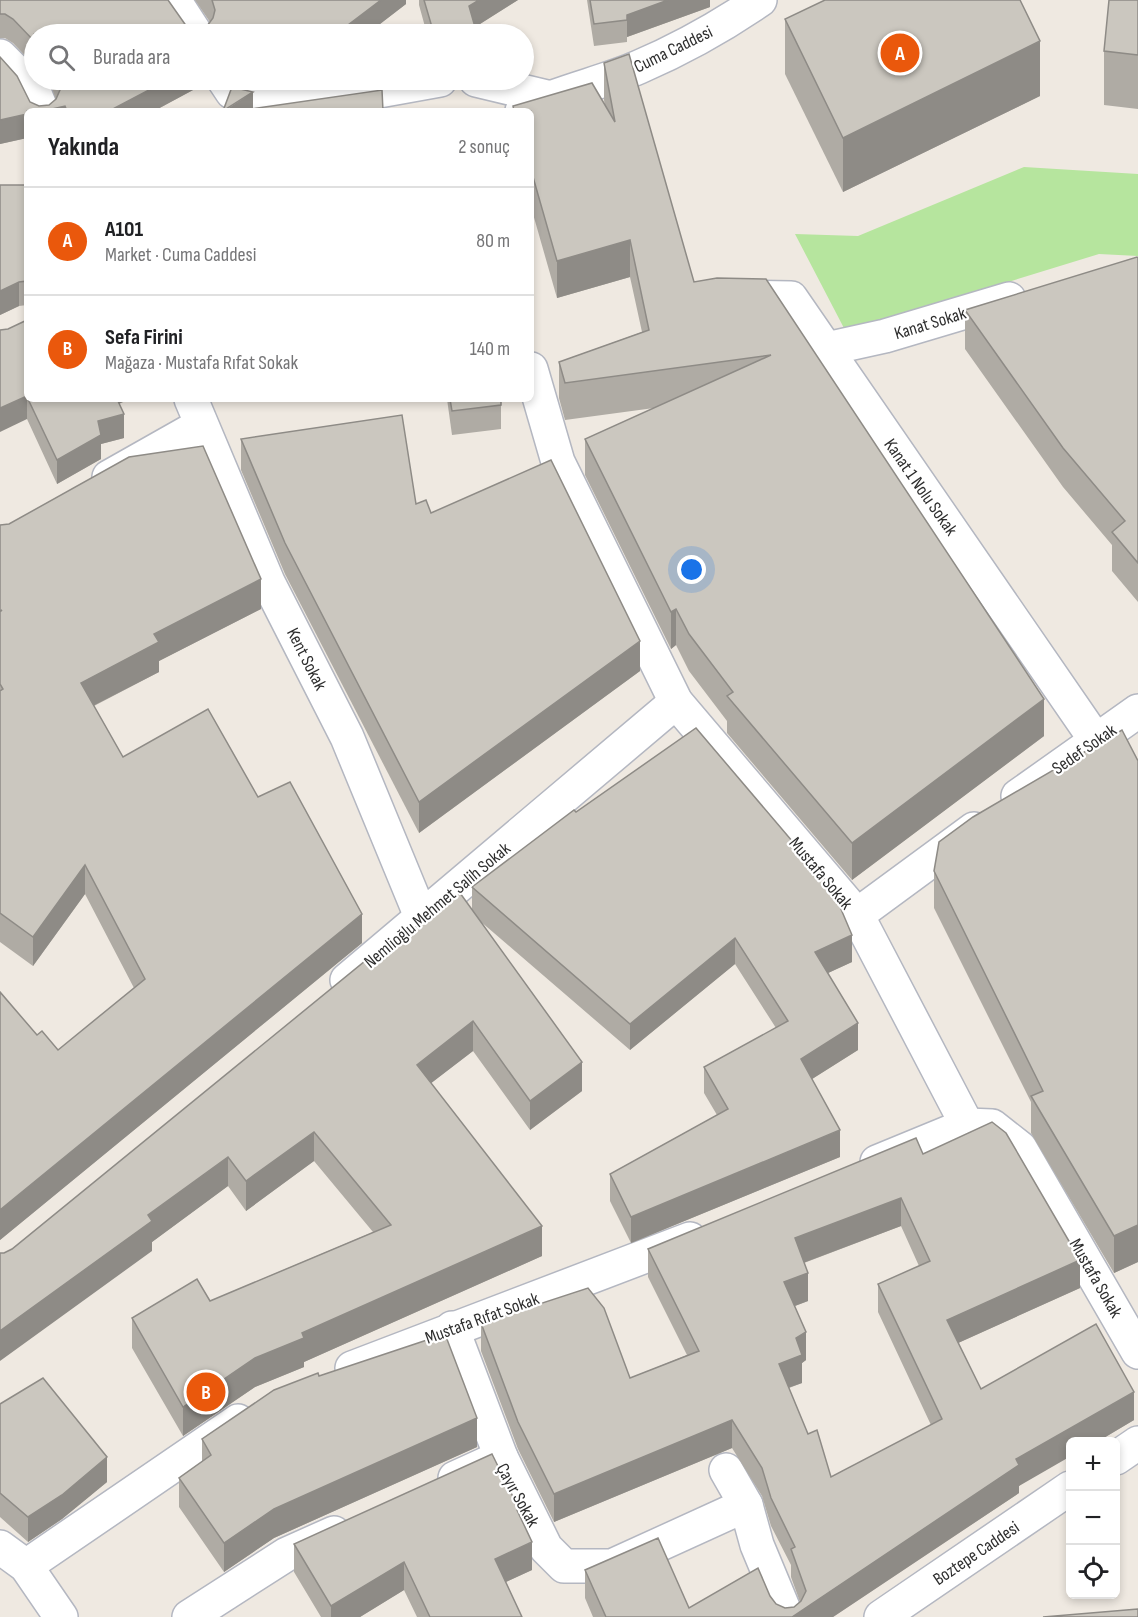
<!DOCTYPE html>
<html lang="tr">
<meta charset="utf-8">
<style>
:root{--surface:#fff;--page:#f6f6f6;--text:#202124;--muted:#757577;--line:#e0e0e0;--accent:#ea580c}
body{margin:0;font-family:"Sofia Sans Condensed",sans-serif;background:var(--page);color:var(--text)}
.controls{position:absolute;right:18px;bottom:18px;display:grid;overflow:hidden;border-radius:9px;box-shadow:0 3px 9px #0003}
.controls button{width:54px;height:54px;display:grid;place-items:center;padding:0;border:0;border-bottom:2px solid var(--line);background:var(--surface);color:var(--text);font:30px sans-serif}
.you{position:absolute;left:692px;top:570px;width:21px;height:21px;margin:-15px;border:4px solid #fff;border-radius:50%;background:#1a73e8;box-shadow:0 0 0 9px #1a73e833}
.badge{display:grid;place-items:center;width:39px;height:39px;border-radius:50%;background:var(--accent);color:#fff;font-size:20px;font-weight:700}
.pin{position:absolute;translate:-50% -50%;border:3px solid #fff;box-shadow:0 2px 6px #0006}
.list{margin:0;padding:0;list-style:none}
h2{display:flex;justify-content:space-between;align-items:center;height:78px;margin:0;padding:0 24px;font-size:26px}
h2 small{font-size:20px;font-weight:400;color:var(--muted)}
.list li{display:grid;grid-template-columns:39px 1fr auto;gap:18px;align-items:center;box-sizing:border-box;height:108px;padding:0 24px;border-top:2px solid var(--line)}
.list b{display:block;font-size:22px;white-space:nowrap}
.list p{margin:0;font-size:20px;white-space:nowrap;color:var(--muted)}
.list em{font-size:20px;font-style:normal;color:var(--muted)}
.icon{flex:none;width:33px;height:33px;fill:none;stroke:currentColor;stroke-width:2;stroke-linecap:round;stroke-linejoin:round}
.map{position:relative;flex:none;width:1138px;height:1617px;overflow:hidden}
.search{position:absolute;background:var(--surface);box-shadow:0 3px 9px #0003;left:24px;top:24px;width:510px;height:66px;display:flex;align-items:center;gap:15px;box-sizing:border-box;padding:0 21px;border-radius:33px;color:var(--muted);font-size:22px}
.panel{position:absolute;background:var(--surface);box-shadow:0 3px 9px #0003;left:24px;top:108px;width:510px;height:294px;border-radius:9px}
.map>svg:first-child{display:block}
.green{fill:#b6e59e}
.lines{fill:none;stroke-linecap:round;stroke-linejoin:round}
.minor-casing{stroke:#b4b7c1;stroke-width:36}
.minor{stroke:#fff;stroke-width:33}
.wall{fill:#afaba4;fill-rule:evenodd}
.shaded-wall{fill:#8e8b86}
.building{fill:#cbc7bf;stroke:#8e8b86;stroke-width:1.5;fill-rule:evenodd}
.labels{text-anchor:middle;stroke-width:4.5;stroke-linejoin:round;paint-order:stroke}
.street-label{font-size:18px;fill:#2e2e2e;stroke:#fff}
</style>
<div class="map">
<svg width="1138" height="1617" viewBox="0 0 1138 1617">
<rect width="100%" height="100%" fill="#efe9e1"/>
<polygon class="green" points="1024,167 1138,174 1138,256 1099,254 846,332 795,234 858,236"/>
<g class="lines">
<g class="minor-casing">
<g id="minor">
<polyline points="174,0 196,34"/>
<polyline points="0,56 33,89 42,111"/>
<polyline points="224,80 232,92 290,107 440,80"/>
<polyline points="476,80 547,97"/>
<path d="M522,111C559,91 600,84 639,67C681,49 722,26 760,0"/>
<polyline points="733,297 791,298 1095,739"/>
<polyline points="826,349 885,336 1009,299"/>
<polyline points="531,369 558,462 676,702 857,915 967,1125"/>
<polyline points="191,399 268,582 347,737 422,919"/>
<polyline points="109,477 201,425"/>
<polyline points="1018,796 1138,711"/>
<polyline points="857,915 974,829"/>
<polyline points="347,980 676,702"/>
<polyline points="877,1162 967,1125 992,1126 1020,1148 1138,1352"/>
<polyline points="452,1328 501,1457"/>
<polyline points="352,1368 690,1239"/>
<polyline points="1116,1458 1138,1443"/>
<polyline points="726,1470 746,1505"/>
<polyline points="455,1478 501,1457 546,1548 564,1566 612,1566 746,1505 757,1545 787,1617"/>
<polyline points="0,1547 26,1566 61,1617"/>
<polyline points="26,1566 238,1421"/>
<polyline points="189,1617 287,1554 334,1533"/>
<polyline points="881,1617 1070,1488"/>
</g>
</g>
<use href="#minor" class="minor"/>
</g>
<g class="wall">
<polygon points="0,0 187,27 196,29 207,26 210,22 195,0 406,0 406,4 367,34 34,34 34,65 13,43 5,38 0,38"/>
<polygon points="419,0 518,0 475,27 477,34 427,34 419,5"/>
<polygon points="587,0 710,0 710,7 627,37 627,42 594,46"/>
<polygon points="1138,0 1138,109 1104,105 1104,51"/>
<polygon points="785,19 1040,96 843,192 785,74"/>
<polygon points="0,57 30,102 39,106 49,105 56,100 50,82 48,80 206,80 206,83 154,111 27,111 27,138 0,144"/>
<polygon points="604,63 694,282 717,278 1044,736 852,880 727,733 727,721 689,671 676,645 671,649 585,475 585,439 654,408 565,420 559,398 559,362 642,332 630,277 557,298 531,207 531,111 513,111 513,106 605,106 604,100"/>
<polygon points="259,80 312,80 302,86 291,88"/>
<polygon points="0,185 27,185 27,305 19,306 0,315"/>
<polygon points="1138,258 1138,602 1112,571 1112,545 1063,487 965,349 965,310"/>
<polygon points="27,320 27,399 130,399 119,404 124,438 101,444 101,459 57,484 27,419 8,329"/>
<polygon points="447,399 501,399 501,429 452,435"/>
<polygon points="241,439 416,504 431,513 640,671 419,833 285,574 241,470"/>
<polygon points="0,525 261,609 159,661 159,672 94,706 123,757 258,797 362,943 0,1240 0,992 37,1035 58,1050 134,988 85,894 33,966 0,942"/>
<polygon points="1138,761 1138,1262 1114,1273 1031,1133 1031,1102 934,908 934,871"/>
<polygon points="576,812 852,962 828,973 858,1050 812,1079 840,1157 631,1243 610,1201 610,1174 717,1115 704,1093 704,1067 776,1028 735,964 630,1050 480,921 582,1091 530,1130 473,1051 431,1083 542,1256 304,1362 304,1367 255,1387 183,1436 132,1348 132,1318 210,1301 373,1232 314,1161 246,1211 228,1186 152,1242 152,1251 4,1253 12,1249 383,952 472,910 472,887"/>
<path d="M923,1154L1080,1288L958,1343L981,1389L1134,1420L1097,1442H1071L1019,1486V1493L833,1617H593L585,1598V1570L689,1608L770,1596L776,1604L785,1608L794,1607L800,1602L791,1577V1565L771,1526L762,1496L732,1448L554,1522L518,1449L481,1351V1323L630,1378L687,1355L648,1277V1249ZM901,1226L919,1266L878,1284V1312L931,1425L831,1477L808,1434L789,1388L802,1383V1363L806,1360L795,1306L808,1301L804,1263Z"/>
<polygon points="319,1376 477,1447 274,1538 224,1572 179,1507 179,1478 202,1462 202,1439"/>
<polygon points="0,1404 107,1482 62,1519 28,1542 0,1517"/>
<polygon points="519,1515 532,1570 506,1582 522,1617 417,1617 404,1590 360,1617 321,1617 294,1572 294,1544"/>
</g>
<g class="shaded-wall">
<polygon points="381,0 406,0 406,4 367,34 336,34"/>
<polygon points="479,0 518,0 469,31 469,6"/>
<polygon points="668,0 710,0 710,7 627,37 627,15"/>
<polygon points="1040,41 1040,96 843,192 843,138"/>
<polygon points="168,80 206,80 206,83 154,111 111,111 111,110"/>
<polygon points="302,80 312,80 302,86"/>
<polygon points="253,92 253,111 224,111"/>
<polygon points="65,106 65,111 43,111"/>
<polygon points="27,114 27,138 0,144 0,120"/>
<polygon points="630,240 630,277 557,298 557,261"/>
<polygon points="19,282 19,306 0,315 0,291"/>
<polygon points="27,395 27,419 0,432 0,408"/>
<polygon points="110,399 130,399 110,407"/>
<polygon points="124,414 124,438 101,444 101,459 57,484 57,460 98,421"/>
<polygon points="261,579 261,609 159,661 159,672 81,712 81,683 154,634"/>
<polygon points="676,609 676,645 671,649 671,612"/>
<polygon points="640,641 640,671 419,833 419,802"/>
<polygon points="1044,699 1044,736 852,880 852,843"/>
<polygon points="85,865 85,894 33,966 33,937"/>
<polygon points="362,914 362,943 0,1240 0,1210"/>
<polygon points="852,935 852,962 815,979 815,952"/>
<polygon points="735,938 735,964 630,1050 630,1024"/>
<polygon points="473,1021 473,1051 417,1094 417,1065"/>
<polygon points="858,1023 858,1050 801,1086 801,1059"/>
<polygon points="582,1062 582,1091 530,1130 530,1101"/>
<polygon points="840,1130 840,1157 631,1243 631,1217"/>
<polygon points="314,1132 314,1161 246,1211 246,1181"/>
<polygon points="228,1157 228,1186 152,1242 152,1251 0,1361 0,1331 148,1215"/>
<polygon points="901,1198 901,1226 795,1266 795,1238"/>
<polygon points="1138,1225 1138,1262 1114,1273 1114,1236"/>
<polygon points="542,1226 542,1256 304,1362 304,1367 255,1387 183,1436 183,1407 255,1358 302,1333"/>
<polygon points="1080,1260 1080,1288 947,1348 947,1320"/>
<polygon points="808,1273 808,1301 784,1310 784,1282"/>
<polygon points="806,1332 806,1360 802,1363 802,1383 779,1391 779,1364 796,1338"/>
<polygon points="1134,1392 1134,1420 1097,1442 1071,1442 1071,1456 1019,1486 1019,1493 833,1617 792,1617 1016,1459"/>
<polygon points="477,1418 477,1447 274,1538 224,1572 224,1543 274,1509"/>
<polygon points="732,1420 732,1448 554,1522 554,1494"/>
<polygon points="107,1457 107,1482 62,1519 28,1542 28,1517"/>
<polygon points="532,1542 532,1570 495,1587 495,1559"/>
<polygon points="404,1562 404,1590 360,1617 331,1617 331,1606"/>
</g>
<g class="building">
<polygon points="0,0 168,0 187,27 196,29 207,26 213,18 215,10 212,0 381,0 336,34 34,34 34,41 13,19 5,14 0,14"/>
<polygon points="424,0 479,0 469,6 477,34 434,34"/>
<polygon points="590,0 668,0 627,15 627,20 594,24"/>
<polygon points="825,0 1020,0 1040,41 843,138 785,19"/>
<polygon points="1109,0 1138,0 1138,55 1104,51"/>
<polygon points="629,54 694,282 717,278 766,279 1044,699 852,843 727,696 733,692 689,634 676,609 671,612 585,439 771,355 565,383 559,362 649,330 630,240 557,261 531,170 531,111 514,111 513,106 592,83 615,122 604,63"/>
<polygon points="0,57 17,76 30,102 39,106 49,105 56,99 60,90 57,80 168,80 111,110 111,111 67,111 65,106 43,111 27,111 27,114 0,120"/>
<polygon points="232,87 253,92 223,111"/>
<polygon points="382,90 383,111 237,111"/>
<polygon points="0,185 27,185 27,281 19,282 0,291"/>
<polygon points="1137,257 1138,258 1138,563 1112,532 1125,521 1063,448 965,310"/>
<polygon points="27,320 27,396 0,408 0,330 8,329"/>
<polygon points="28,399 117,399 124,414 98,421 101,435 57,460"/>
<polygon points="450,399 501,399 501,405 452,411"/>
<polygon points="402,415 416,504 426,500 431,513 551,460 640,641 419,802 285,543 241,439"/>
<polygon points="203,446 261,579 154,634 159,642 81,683 123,757 208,709 258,797 290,782 362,914 0,1210 0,992 37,1035 42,1031 58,1050 145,979 85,865 33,937 0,913 0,691 3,689 0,684 0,612 2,610 0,611 0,525 9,524 129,457"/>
<polygon points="696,728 832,888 852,935 815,952 858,1023 801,1059 840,1130 631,1217 610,1174 728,1109 704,1067 788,1021 735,938 630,1024 472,887 574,810 576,812"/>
<polygon points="1122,730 1138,761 1138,1225 1114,1236 1031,1096 1043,1091 934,871 939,842 973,817"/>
<polygon points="460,893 582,1062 530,1101 473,1021 417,1065 542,1226 302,1333 304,1338 255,1358 183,1407 132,1318 197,1279 210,1301 391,1225 314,1132 246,1181 228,1157 148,1215 152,1221 0,1331 0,1253 4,1253 12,1249 381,948 383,952"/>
<path d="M992,1122L1006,1133L1080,1260L947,1320L981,1389L1096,1324L1134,1392L1016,1459L1019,1465L792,1617H606L585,1570L658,1538L689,1608L758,1568L770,1596L776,1604L785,1608L794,1607L801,1601L806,1591L791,1549L795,1547L771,1498L762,1468L732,1420L554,1494L518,1422L481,1323L588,1288L604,1308L630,1378L699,1351L648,1249L916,1138L923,1154ZM901,1198L930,1261L878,1284L942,1419L831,1477L817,1430L808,1434L779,1364L802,1355L796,1338L806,1332L784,1282L808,1273L795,1238Z"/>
<polygon points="445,1334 477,1418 274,1509 224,1543 179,1478 211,1455 202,1439 274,1390 318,1373 319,1376"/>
<polygon points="43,1378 107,1457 62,1495 28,1517 0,1493 0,1404"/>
<polygon points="492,1454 519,1509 517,1510 532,1542 495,1559 522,1617 430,1617 404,1562 331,1606 294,1544"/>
<polygon points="1138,1609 1138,1617 1043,1617"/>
</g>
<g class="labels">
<g class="street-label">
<text transform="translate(673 49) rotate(-26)" y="6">Cuma Caddesi</text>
<text transform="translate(930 323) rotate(-17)" y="6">Kanat Sokak</text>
<text transform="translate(921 487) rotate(55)" y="6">Kanat 1 Nolu Sokak</text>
<text transform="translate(307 659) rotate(63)" y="6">Kent Sokak</text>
<text transform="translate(1084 749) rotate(-35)" y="6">Sedef Sokak</text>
<text transform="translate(821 873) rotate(50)" y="6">Mustafa Sokak</text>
<text transform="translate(437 905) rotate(-40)" y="6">Nemlioğlu Mehmet Salih Sokak</text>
<text transform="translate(1096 1278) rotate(60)" y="6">Mustafa Sokak</text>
<text transform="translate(482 1318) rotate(-20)" y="6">Mustafa Rıfat Sokak</text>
<text transform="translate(518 1495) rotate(61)" y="6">Çayır Sokak</text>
<text transform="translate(976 1553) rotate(-34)" y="6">Boztepe Caddesi</text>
</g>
</g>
</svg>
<div class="controls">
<button>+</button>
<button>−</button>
<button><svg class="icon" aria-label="locate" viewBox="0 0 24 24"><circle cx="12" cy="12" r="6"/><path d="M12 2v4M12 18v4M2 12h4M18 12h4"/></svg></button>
</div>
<div class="you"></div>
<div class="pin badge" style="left:900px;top:53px">A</div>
<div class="pin badge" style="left:206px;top:1392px">B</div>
<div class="search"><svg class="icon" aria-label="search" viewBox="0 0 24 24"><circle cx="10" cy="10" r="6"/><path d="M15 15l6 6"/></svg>Burada ara</div>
<section class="panel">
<h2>Yakında<small>2 sonuç</small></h2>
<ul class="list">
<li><span class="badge">A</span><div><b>A101</b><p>Market · Cuma Caddesi</p></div><em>80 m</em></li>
<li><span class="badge">B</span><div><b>Sefa Firini</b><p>Mağaza · Mustafa Rıfat Sokak</p></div><em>140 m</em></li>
</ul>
</section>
</div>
